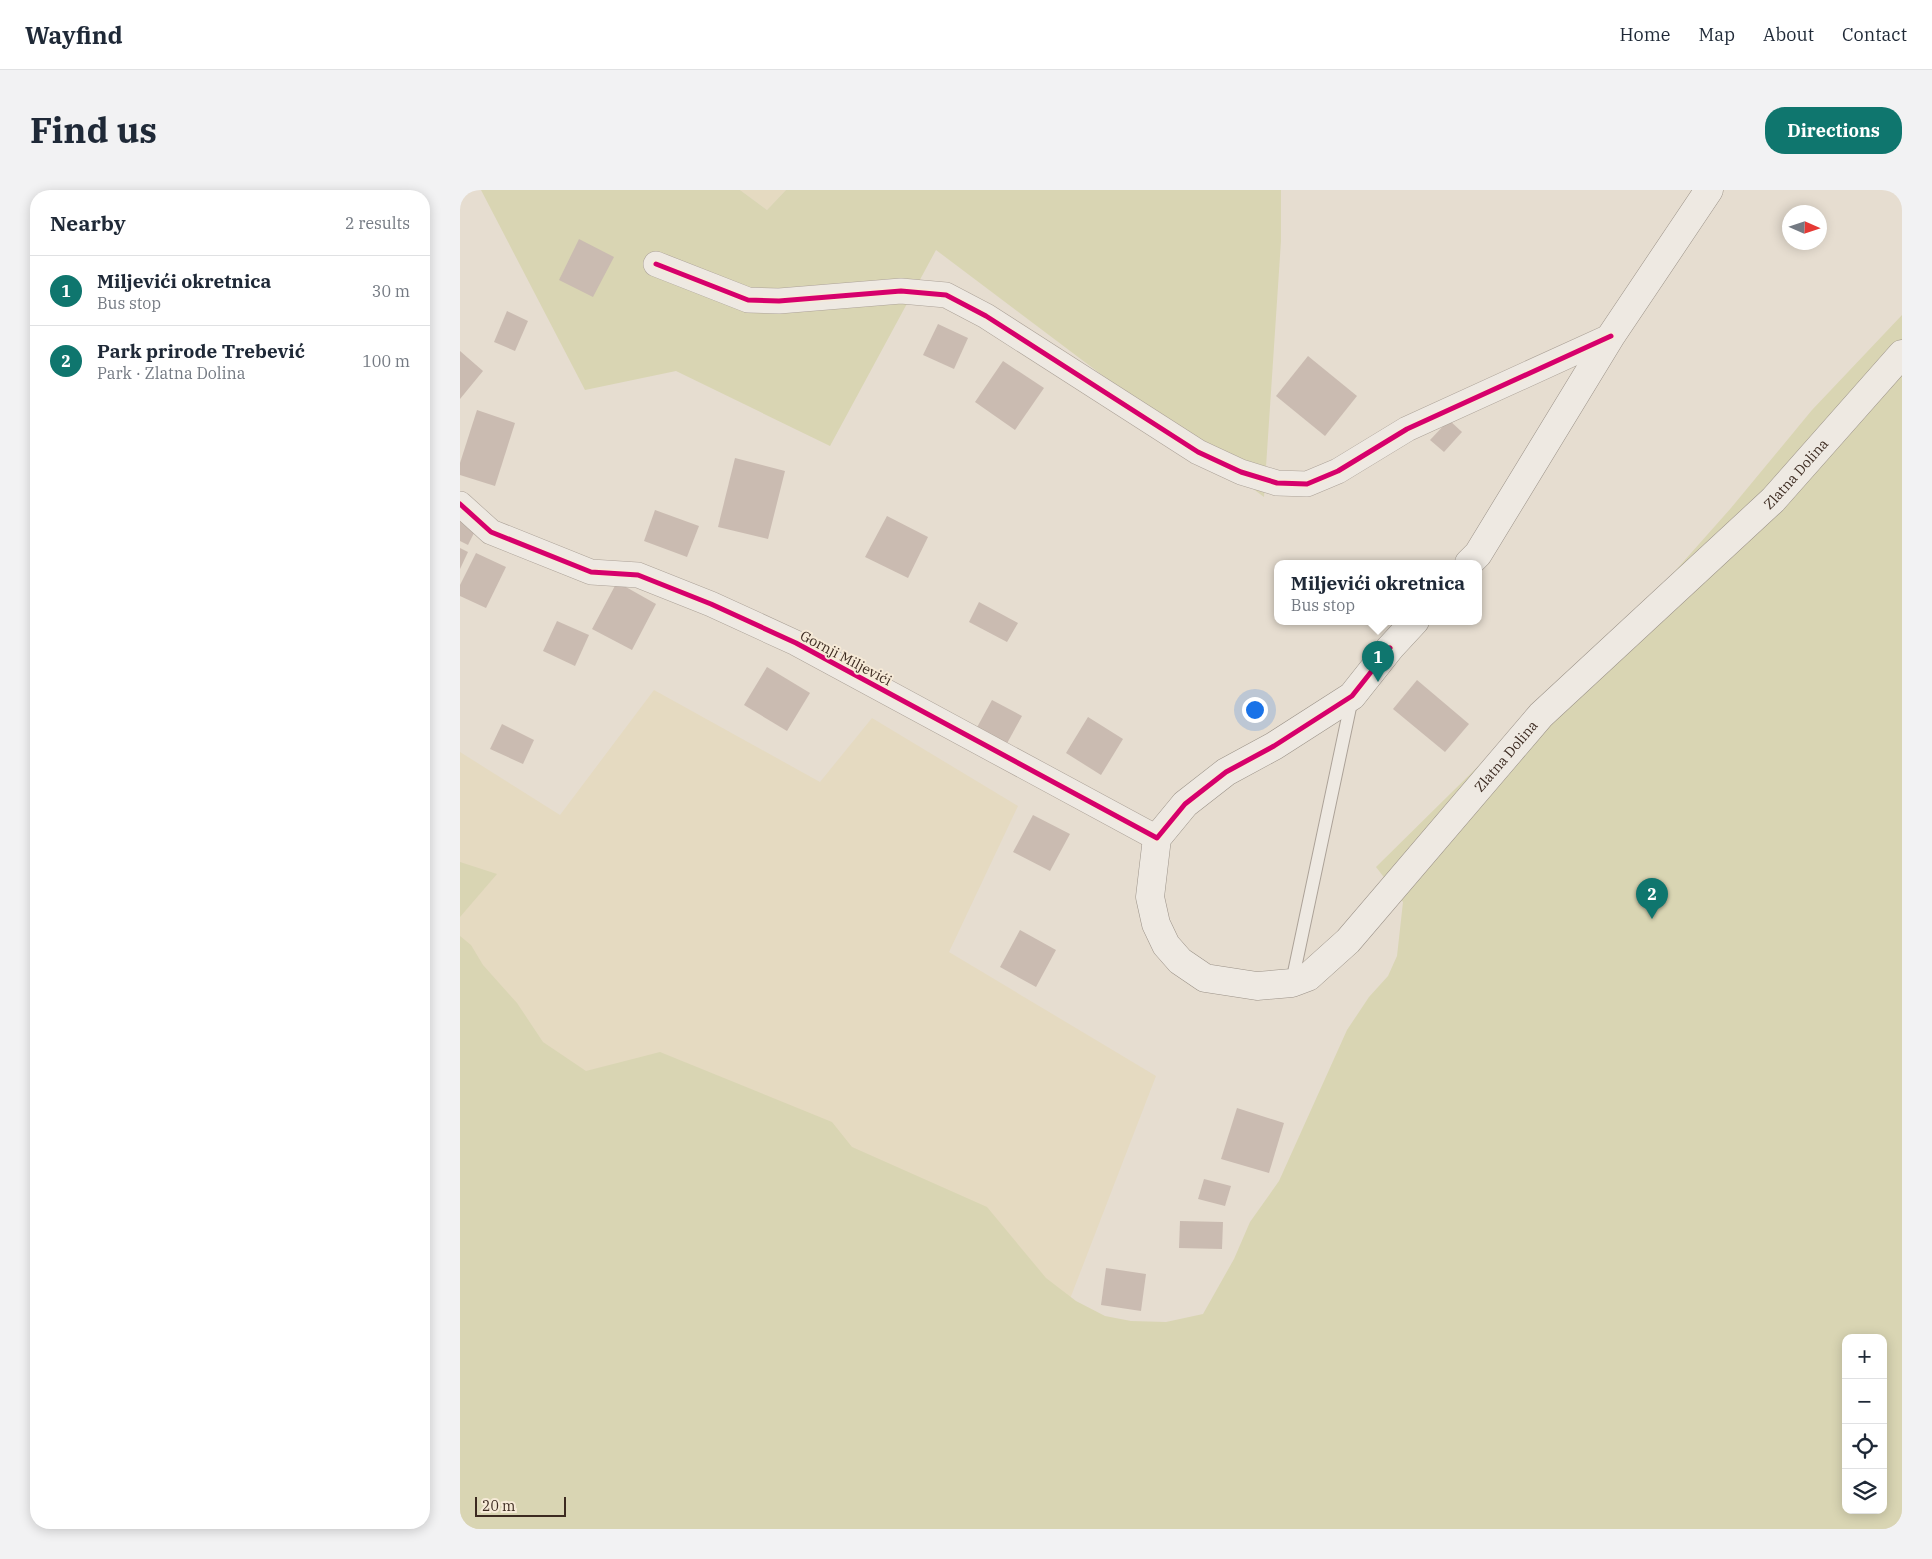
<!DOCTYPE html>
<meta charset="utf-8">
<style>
:root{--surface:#fff;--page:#f2f2f3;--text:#1f2937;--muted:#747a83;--line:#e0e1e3;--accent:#0f766e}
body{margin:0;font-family:"IBM Plex Serif",serif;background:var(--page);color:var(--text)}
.controls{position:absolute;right:15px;bottom:15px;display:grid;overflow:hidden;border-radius:10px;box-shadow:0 2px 12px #0003}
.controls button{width:45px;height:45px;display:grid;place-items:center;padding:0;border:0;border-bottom:1px solid var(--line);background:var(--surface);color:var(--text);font:25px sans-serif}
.compass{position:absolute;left:1322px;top:15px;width:45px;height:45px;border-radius:50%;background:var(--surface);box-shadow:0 2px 12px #0003;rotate:93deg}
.scale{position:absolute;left:15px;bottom:12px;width:91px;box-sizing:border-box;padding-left:5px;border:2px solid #3c2a20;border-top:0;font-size:14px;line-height:18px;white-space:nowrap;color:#3c2a20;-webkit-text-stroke:4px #f6ead7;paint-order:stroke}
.you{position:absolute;left:794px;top:519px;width:18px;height:18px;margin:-12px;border:4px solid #fff;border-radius:50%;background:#1a73e8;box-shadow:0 0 0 8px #1a73e833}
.badge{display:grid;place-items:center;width:32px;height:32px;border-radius:50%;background:var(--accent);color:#fff;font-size:16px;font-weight:700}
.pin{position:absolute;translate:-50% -41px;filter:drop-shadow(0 1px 2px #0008)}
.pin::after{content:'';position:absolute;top:26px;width:18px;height:15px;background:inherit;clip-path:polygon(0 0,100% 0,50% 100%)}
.popup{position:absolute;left:814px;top:370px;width:208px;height:65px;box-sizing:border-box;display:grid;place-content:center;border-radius:10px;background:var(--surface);filter:drop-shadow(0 1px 4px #0005);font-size:16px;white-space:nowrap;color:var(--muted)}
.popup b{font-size:19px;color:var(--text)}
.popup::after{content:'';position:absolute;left:50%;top:100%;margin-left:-10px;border:10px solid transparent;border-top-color:var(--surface)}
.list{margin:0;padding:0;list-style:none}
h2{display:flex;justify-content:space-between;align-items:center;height:65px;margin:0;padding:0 20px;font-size:21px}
h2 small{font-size:16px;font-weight:400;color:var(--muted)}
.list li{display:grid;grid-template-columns:32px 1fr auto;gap:15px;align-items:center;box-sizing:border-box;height:70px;padding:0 20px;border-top:1px solid var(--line)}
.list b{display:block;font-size:19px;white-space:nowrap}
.list p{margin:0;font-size:16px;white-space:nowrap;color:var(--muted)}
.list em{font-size:16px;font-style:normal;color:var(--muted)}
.icon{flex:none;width:28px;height:28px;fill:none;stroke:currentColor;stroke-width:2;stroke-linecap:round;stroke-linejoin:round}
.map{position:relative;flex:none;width:1442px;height:1339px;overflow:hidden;border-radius:20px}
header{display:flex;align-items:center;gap:30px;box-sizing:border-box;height:70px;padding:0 25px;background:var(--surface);border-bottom:1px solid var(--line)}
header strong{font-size:24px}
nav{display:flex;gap:28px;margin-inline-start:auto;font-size:18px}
.intro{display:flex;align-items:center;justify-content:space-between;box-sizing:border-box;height:120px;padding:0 30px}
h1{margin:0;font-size:35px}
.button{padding:12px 22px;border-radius:20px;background:var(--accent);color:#fff;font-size:18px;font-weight:700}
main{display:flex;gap:30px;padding:0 30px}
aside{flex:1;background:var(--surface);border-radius:20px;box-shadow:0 2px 12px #0003}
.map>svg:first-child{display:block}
.farmland{fill:#e5dac1}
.green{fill:#d9d5b3;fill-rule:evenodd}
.building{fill:#cabbb1}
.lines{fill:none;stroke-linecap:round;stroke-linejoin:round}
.lane-casing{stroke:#aca298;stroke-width:14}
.street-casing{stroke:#aca298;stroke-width:26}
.secondary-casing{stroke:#9b9288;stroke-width:29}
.lane{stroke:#eee9e2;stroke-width:12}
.street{stroke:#eee9e2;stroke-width:25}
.secondary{stroke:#eee9e2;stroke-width:28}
.cycleway-casing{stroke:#f6ead7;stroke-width:8}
.cycleway{stroke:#d6006c;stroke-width:5}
.labels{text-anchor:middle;stroke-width:4;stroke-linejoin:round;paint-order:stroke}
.street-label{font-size:14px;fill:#3c2a20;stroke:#f6ead7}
</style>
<header>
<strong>Wayfind</strong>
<nav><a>Home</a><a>Map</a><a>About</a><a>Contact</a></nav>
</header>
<div class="intro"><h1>Find us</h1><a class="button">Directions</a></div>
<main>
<aside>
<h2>Nearby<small>2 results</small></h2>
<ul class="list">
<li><span class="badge">1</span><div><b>Miljevići okretnica</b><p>Bus stop</p></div><em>30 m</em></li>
<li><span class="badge">2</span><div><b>Park prirode Trebević</b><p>Park · Zlatna Dolina</p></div><em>100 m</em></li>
</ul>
</aside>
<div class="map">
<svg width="1442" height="1339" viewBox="0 0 1442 1339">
<rect width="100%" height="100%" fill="#e6ddd0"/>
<g class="farmland">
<polygon points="280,0 326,0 307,20"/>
<polygon points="194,500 360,592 412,528 558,616 489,762 696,886 581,1184 79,905 0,855 0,562 100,625"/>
</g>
<g class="green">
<polygon points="21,0 280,0 307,20 326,0 821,0 821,51 804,307 476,60 370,256 216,181 125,200"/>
<path d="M1442,125V1339H0V746L11,755L23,775L57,813L83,852L126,881L200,862L372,932L392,957L527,1017L586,1088L616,1111L645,1126L671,1131L706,1132L743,1124L774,1069L790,1032L819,991L887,840L909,807L928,786L937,766L943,712L916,677L1208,389L1271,318L1352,220ZM1386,1148H1423V1320H1386Z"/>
<polygon points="0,672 37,684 0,727"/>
</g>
<g class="building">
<polygon points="119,49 154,67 133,107 99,90"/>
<polygon points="47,121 68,131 55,161 34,152"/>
<polygon points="478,134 508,148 494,179 463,165"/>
<polygon points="0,161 23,181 0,209"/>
<polygon points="848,166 897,206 865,246 816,206"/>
<polygon points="543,171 584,198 555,240 515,212"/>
<polygon points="17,220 55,233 35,296 0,285 0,273"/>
<polygon points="989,230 1002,242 984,262 970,250"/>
<polygon points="275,268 325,281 308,349 258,337"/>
<polygon points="195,320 239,336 227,367 184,351"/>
<polygon points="427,326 468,347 448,388 405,367"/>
<polygon points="0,327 17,337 8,355 0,351"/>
<polygon points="0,358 8,362 0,379"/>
<polygon points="16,363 46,377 26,418 0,406 0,395"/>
<polygon points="157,392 196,414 172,460 132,439"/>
<polygon points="519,412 558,433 547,452 509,432"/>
<polygon points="97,431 129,445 115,476 83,461"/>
<polygon points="307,477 350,503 327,541 284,515"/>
<polygon points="957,490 1009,534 985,562 933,519"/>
<polygon points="532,510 562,526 545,557 515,541"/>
<polygon points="628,527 663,549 641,585 606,563"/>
<polygon points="42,534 74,550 63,574 30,559"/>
<polygon points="573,625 610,644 590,681 553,662"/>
<polygon points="560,740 596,760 576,797 540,777"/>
<polygon points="777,918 824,933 809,983 761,969"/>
<polygon points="744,989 771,996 765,1016 738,1009"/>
<polygon points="720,1031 763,1032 762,1059 719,1058"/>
<polygon points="646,1078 686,1084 681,1121 641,1115"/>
</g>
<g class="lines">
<g class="lane-casing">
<polyline id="lane" points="832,792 892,508"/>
</g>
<g class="street-casing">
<g id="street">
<polyline points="196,74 288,110 319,111 441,101 486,105 526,126 738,262 781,282 817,293 847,294 878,281 947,239 1151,146"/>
<polyline points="0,314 31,342 131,382 178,385 251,414 336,453 697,648"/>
</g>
</g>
<g class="secondary-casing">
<g id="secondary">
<polyline points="1009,373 1018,364 1151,146 1249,0"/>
<path id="s1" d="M955,431L930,458L892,506L814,556L766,582L725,614L697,648L690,707L696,734L706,755L720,771L745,788L797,796L832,793L848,787L888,751L1081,525L1313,310L1442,164"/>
</g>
</g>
<use href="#lane" class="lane"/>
<use href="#street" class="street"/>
<use href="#secondary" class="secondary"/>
<g class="cycleway-casing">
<g id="cycleway">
<polyline points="196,74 288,110 319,111 441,101 486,105 526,126 738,262 781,282 817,293 847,294 878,281 947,239 1151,146"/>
<polyline points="0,314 31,342 131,382 178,385 251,414 336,453 697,648 725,614 766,582 814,556 892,506 930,458"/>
</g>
</g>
<use href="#cycleway" class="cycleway"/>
</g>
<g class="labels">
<g class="street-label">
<text dy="5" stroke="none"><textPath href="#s1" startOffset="1310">Zlatna Dolina</textPath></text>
<text transform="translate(386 468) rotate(28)" y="5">Gornji Miljevići</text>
<text dy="5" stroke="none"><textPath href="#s1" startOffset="905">Zlatna Dolina</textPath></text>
</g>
</g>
</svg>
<div class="controls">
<button>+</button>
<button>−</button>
<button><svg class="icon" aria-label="locate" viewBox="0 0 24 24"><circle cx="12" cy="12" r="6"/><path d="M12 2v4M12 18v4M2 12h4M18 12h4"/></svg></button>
<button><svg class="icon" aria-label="layers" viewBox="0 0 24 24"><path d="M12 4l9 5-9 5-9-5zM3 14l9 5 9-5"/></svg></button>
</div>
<svg class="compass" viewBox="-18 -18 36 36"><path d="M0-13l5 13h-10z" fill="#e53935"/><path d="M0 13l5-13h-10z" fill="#747a83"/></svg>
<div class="scale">20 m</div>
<div class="you"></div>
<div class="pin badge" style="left:918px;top:492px">1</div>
<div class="popup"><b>Miljevići okretnica</b>Bus stop</div>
<div class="pin badge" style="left:1192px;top:729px">2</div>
</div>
</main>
